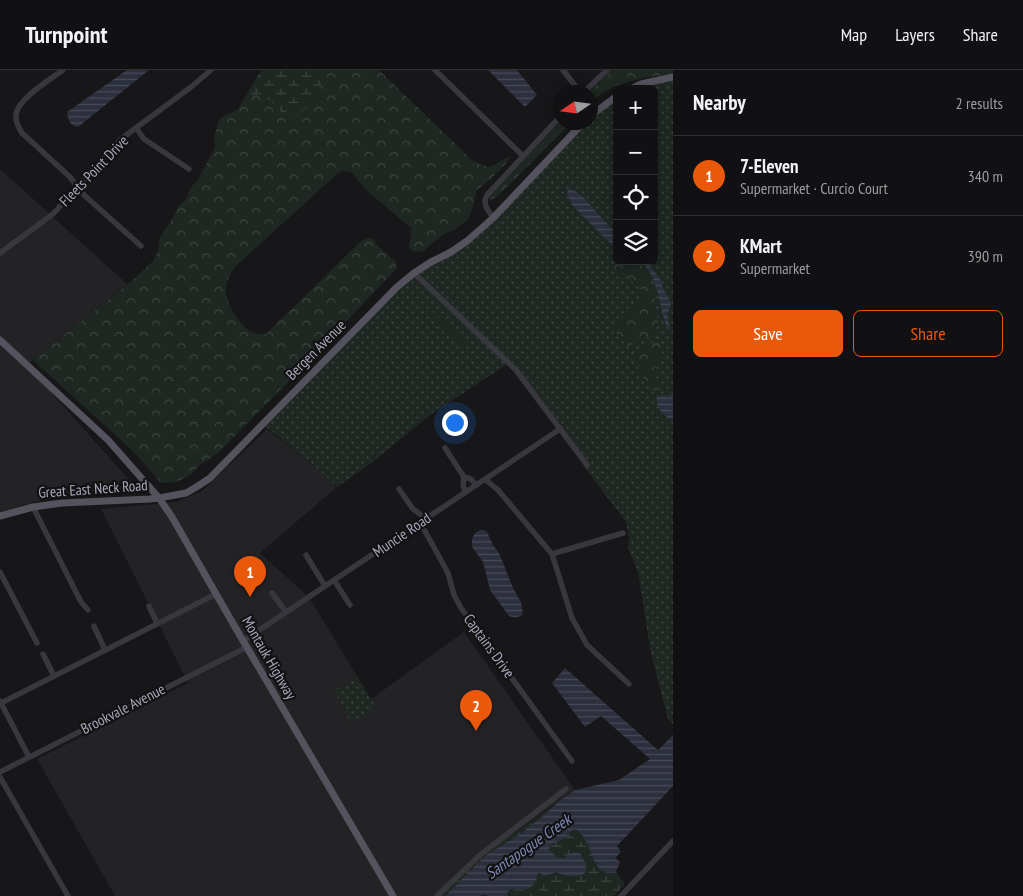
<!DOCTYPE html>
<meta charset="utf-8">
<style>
:root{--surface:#111012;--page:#1a191b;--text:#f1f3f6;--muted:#9c9d9f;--line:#303032;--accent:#ea580c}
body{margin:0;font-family:"PT Sans Narrow",sans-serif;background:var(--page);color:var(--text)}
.controls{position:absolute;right:15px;top:15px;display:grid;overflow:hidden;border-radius:8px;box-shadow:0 2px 12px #0003}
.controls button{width:45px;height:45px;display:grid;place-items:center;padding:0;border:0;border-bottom:1px solid var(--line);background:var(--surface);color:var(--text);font:25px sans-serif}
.compass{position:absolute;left:553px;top:15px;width:45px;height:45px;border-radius:50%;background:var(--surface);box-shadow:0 2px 12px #0003;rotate:257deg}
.you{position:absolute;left:454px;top:352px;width:18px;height:18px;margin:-12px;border:4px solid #fff;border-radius:50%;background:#1a73e8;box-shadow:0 0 0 8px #1a73e833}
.badge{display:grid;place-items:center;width:32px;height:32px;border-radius:50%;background:var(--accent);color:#fff;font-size:16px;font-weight:700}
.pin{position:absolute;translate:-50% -41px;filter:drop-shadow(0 1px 2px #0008)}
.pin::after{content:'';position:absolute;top:26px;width:18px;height:15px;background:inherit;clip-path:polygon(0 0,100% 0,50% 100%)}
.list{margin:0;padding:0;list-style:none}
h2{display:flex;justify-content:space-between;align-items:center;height:65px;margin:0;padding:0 20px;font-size:21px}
h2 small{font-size:16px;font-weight:400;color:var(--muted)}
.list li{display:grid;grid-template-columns:32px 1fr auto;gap:15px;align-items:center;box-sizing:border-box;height:80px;padding:0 20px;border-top:1px solid var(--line)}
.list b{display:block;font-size:19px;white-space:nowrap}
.list p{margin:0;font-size:16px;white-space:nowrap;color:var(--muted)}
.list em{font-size:16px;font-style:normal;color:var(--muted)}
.actions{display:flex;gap:10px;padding:15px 20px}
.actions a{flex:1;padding:11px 0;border:1px solid var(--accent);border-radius:8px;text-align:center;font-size:18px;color:var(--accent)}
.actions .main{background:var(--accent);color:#fff}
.icon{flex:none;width:28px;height:28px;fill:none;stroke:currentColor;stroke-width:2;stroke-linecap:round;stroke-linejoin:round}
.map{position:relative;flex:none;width:673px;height:826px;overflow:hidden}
header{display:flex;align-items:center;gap:30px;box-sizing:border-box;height:70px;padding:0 25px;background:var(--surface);border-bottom:1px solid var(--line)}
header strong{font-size:24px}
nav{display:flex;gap:28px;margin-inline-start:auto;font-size:18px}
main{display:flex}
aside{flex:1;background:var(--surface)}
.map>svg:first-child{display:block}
.built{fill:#232225}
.grass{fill:url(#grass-dots)}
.forest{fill:url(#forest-crowns)}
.wetland{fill:url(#wetland-marsh)}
.pitch{fill:#1e2721}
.water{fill:url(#water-rules)}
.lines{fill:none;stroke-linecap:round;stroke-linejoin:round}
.minor{stroke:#38373e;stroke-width:5.5}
.major{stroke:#54535d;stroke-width:7}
.labels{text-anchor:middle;stroke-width:4.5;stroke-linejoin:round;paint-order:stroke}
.street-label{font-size:15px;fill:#a8a8b9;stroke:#121113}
.water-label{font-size:16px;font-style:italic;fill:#7e8ab5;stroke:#121113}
</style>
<header>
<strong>Turnpoint</strong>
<nav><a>Map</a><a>Layers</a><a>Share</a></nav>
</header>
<main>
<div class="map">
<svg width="673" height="826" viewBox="0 0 673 826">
<defs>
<pattern id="grass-dots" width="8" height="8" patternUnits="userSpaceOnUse" patternTransform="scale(1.25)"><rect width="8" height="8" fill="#1e2721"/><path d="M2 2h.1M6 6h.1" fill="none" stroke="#3c443f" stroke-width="1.8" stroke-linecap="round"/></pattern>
<pattern id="forest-crowns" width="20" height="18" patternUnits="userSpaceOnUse" patternTransform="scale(1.25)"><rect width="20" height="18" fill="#1e2721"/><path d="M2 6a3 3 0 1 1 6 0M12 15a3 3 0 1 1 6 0" fill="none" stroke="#3c443f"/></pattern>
<pattern id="wetland-marsh" width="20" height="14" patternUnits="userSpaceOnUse" patternTransform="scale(1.25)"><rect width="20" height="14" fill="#1e2721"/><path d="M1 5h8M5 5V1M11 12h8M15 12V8" fill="none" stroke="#3c443f"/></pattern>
<pattern id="water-rules" width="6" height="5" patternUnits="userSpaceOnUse" patternTransform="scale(1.25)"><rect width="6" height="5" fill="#2c303d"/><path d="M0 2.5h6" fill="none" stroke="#484b57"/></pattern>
</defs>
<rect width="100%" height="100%" fill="#171618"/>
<g class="built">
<polygon points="0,99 127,214 27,295 138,420 42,430 0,442"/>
<polygon points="267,359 318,399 337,417 260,483 309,527 371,629 464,562 575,720 484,784 433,826 115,826 37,689 188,613 101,439 176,432 202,421"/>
</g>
<g class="grass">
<polygon points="673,7 673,654 668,649 650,579 638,502 628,478 629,467 626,452 585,398 588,397 509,293 430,345 370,394 337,417 318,399 261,353 397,217 467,171 584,53 590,52 591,46 617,26 617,191 654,191 654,19 631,19"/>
<polygon points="357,608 375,635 375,640 350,652 334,620"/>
</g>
<g class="forest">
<path d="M323,0H379L472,90C496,104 491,92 511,87C501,100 491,110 477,120L471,143L467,150L453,161L445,163L422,182L412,181L409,176L411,165V158L366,120L351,102L342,101L337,104L236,196C231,203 227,208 226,217C224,232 240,257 254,263C258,264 262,264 266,264L361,171L369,168L374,169L377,175L395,191L397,198L310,290L219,382L213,387L201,394L192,404L185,408L176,412L167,413L160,412L136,384L33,290L134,209L153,191L158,181L159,169L172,149L178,137L186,129L190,118L197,111L215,78L214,70L218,52L222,47L238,39L245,27L258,14Z"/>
<path d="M611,0H673V4C645,7 611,12 591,33L590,22H589Z"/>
<polygon points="560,52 571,53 498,126 491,130 489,126"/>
<path d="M619,191C625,191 633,190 638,193C655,202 654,238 659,255L656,258V263L636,273L627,276L618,265L614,259L619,246L641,230V219L633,214L632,209C626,204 622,202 614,202L611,198Z"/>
<path d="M657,270L660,271L662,283L660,287L656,290L654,294L658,300L656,302L655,308C659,312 663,314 666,318V320C648,324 647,312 638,299L639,290L637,289L634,285Z"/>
</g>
<g class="wetland">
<polygon points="261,0 324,0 323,10 305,40 293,46 283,44 273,33 261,24 245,27"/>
<polygon points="565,728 542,747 516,767 486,785 445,826 440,826 482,785"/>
<path d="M574,759C597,767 586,806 616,802L625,814L614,826H504L511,819C523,820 526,820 535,813L537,804L540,803L542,805H549L556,802L560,803L586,798L581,784C577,785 572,785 568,786C558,789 556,789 549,781C552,770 558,773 565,768C569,765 569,762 574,759Z"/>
</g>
<polygon class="pitch" points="432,242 458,263 467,275 463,279 444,258 428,246"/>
<g class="water">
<path d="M127,0H149L78,57C70,56 68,50 67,42Z"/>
<polygon points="488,0 517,0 537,25 525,37"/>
<path d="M568,119C580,119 592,138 600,146C605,152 611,158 617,163V178H615L572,135L567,124Z"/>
<path d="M641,191H647L662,212V216L671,233L667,247L670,256L669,259L666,256C660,235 657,206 641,191Z"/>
<path d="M673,321V350C661,343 656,340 657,326L671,325Z"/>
<path d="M480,460H483L487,462L493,475L499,483L513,518L521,532L523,544C519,548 514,548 509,546L490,520L483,492L472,477V469L475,463Z"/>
<path d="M565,598L658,680L673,665V716L617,776L621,782L615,788L620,792L616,802C612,803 607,804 604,802C589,795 592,766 574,759C569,762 569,765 565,768C558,773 552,770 549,780L554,784L555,787C558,788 560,787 563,788L572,783L578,782C584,786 587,796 586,802C577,810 566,806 556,802L544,807L540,803L537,804C538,811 532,818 525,820C521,821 515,819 511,819L504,826H489L482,825L480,826H445L486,785L516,767L542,747L558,732L575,720L619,710L650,689L601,646L585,657L552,613Z"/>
</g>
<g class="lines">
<g class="minor">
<path d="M63,0C51,9 17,29 16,45C15,52 19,58 22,63L70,107L84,125L141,176"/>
<polyline points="435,0 523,86"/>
<polyline points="563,0 580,22"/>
<polyline points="584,22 607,0"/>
<polyline points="136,58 144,69 189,99"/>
<path d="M493,148C488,140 482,134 487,125L560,47"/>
<polyline points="0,183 53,144 121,69 191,17 211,0"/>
<polyline points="414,203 516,300 587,395"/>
<polyline points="445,378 464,407 471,409 476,415"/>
<polyline points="464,407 463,416 466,422"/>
<polyline points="485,409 498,420 552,484 572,548 587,575 629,614"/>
<polyline points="399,419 413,439 420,444 424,450"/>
<polyline points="33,437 78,526 81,532 88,540"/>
<polyline points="420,452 448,503 454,525 461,538 572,691"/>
<polyline points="552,484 623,463"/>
<polyline points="306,485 325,516"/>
<polyline points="0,502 37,573"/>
<polyline points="334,510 350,535"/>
<polyline points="272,523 286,542"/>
<polyline points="149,536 157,553"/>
<polyline points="94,556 105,580"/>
<polyline points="243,571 560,359"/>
<polyline points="43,584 54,606"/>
<polyline points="0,631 29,687"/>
<polyline points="1,633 216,524"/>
<polyline points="0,702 247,577"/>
<polyline points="0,707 68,826"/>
<polyline points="437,826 480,785 566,719"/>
<polyline points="621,826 673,771"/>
</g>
<g class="major">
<polyline points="631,19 641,14 673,7"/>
<polyline points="590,46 617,26"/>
<polyline points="0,270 108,370 159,428 172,447 235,557 393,826"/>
<polyline points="0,446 33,437 62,433 150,429 159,428 186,423 198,416 210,408 397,217 414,203 431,192 451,182 467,171 493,148 584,52"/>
</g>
</g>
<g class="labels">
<g class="street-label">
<text transform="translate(94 101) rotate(-46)" y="5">Fleets Point Drive</text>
<text transform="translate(316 280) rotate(-45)" y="5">Bergen Avenue</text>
<text transform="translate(93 419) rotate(-4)" y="5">Great East Neck Road</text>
<text transform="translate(402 465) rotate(-34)" y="5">Muncie Road</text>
<text transform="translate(489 576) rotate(54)" y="5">Captains Drive</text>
<text transform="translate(269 588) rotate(60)" y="5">Montauk Highway</text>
<text transform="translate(123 639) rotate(-27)" y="5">Brookvale Avenue</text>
</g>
<g class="water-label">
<text transform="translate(528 776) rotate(-35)" y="6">Santapogue Creek</text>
</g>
</g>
</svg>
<div class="controls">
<button>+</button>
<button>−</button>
<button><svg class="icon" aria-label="locate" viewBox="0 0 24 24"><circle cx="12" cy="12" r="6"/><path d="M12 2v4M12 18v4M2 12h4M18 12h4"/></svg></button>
<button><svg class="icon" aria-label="layers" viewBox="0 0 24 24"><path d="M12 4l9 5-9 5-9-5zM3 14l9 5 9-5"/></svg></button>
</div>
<svg class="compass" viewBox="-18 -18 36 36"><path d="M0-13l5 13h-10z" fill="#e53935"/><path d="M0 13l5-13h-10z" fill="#9c9d9f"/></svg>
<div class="you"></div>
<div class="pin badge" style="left:250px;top:527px">1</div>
<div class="pin badge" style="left:476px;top:661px">2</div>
</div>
<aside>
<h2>Nearby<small>2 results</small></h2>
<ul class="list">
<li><span class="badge">1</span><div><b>7-Eleven</b><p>Supermarket · Curcio Court</p></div><em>340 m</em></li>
<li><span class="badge">2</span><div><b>KMart</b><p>Supermarket</p></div><em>390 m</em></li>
</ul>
<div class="actions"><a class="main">Save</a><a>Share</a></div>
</aside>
</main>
